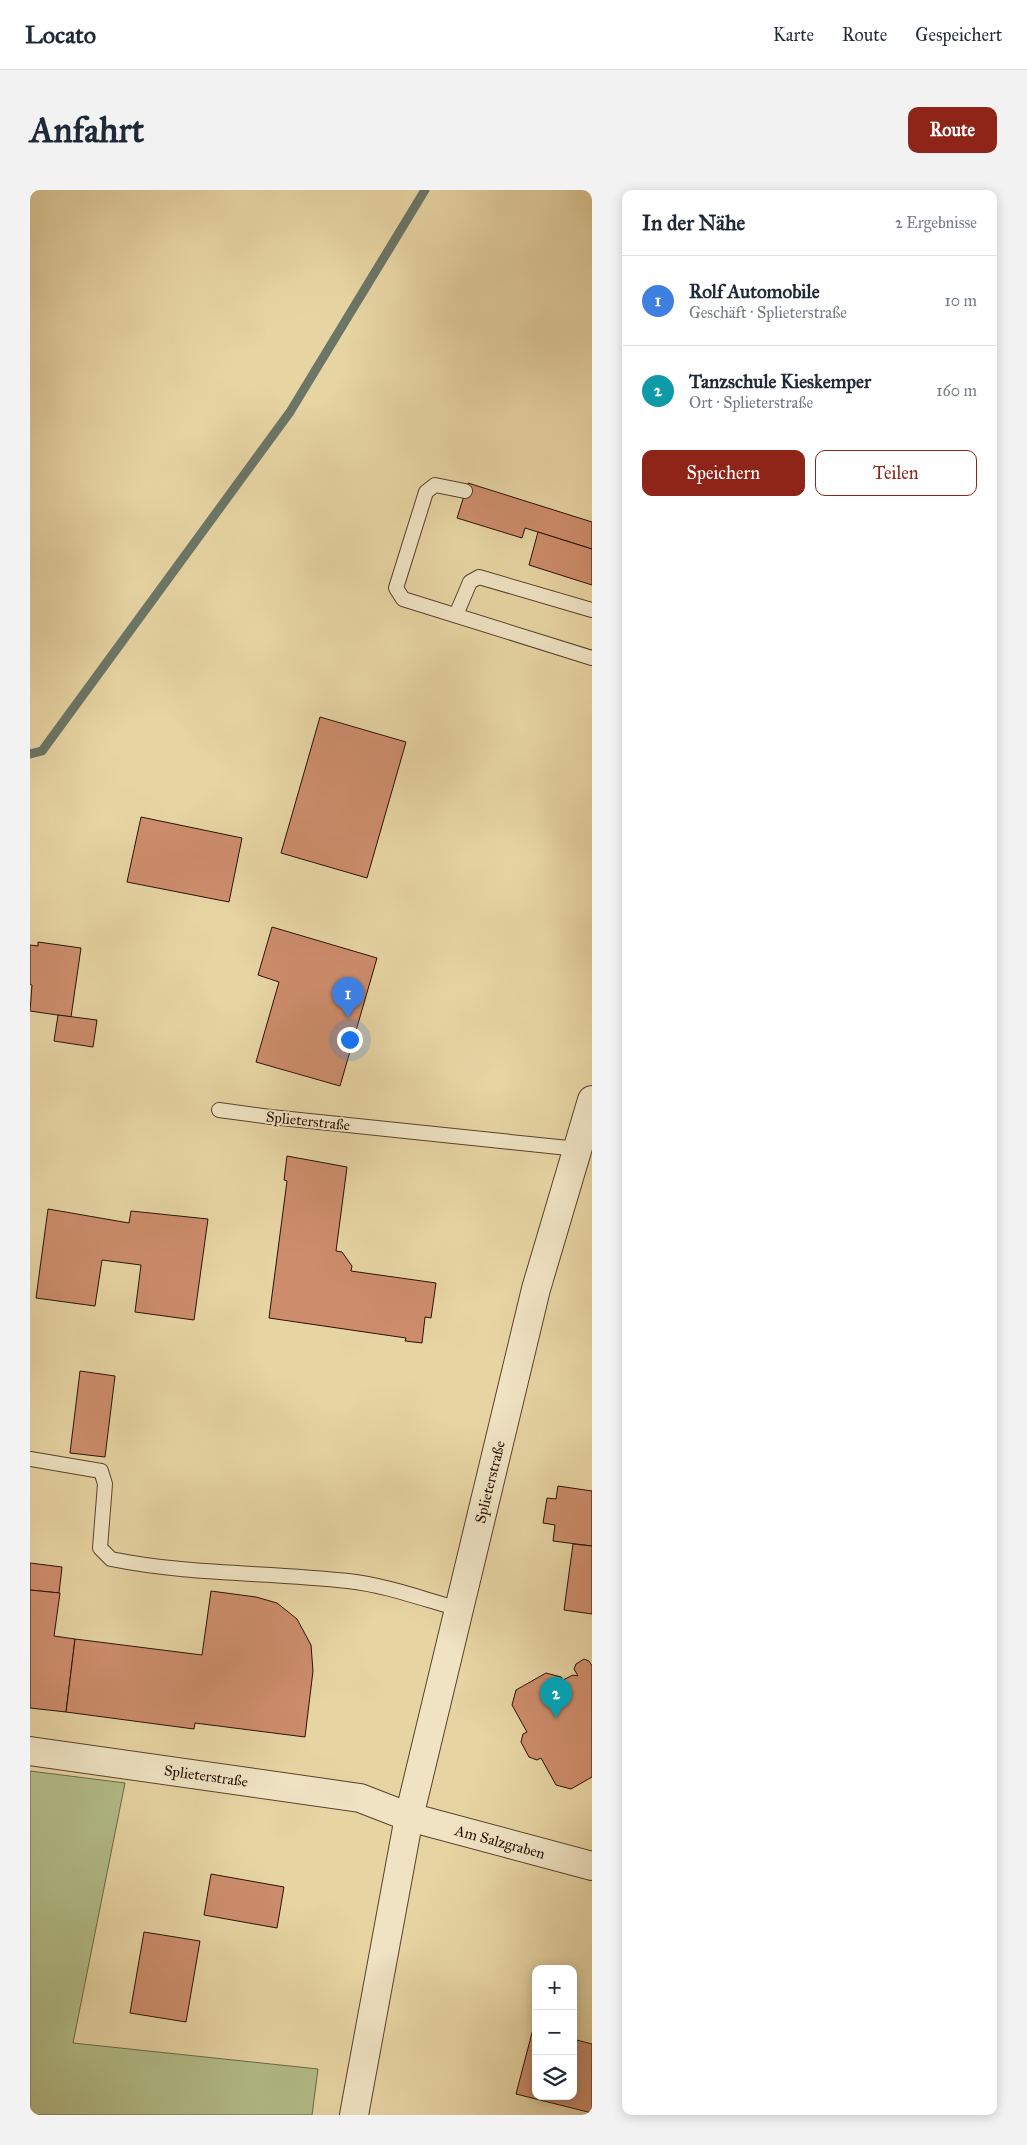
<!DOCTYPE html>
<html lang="de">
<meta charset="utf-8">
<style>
:root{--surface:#fff;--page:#f2f2f3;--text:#1f2937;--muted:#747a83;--line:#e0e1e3;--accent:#8f2418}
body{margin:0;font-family:"IM FELL Great Primer",serif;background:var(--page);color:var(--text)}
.controls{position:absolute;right:15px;bottom:15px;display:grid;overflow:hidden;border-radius:10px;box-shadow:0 2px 12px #0003}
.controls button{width:45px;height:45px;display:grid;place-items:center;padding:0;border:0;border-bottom:1px solid var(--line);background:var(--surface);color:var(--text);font:25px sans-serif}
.you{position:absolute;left:319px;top:849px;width:18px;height:18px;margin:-12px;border:4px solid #fff;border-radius:50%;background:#1a73e8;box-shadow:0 0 0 8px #1a73e833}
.badge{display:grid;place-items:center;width:32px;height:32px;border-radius:50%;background:var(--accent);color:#fff;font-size:16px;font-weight:700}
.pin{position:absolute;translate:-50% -41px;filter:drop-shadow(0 1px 2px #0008)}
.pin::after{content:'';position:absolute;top:26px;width:18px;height:15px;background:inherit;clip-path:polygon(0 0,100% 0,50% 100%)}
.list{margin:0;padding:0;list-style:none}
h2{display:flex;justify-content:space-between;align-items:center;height:65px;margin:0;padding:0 20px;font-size:21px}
h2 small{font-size:16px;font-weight:400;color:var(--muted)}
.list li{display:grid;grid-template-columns:32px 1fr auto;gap:15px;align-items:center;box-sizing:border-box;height:90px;padding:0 20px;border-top:1px solid var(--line)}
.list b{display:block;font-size:19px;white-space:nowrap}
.list p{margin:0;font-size:16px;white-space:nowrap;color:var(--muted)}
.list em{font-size:16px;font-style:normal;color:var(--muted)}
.actions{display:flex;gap:10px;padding:15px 20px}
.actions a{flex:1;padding:11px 0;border:1px solid var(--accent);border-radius:10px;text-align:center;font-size:18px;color:var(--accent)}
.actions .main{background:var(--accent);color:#fff}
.icon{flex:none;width:28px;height:28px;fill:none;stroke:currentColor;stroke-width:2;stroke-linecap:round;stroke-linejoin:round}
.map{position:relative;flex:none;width:562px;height:1925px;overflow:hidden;border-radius:10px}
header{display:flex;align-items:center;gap:30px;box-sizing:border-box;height:70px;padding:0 25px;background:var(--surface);border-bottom:1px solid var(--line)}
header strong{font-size:24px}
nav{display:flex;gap:28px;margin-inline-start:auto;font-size:18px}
.intro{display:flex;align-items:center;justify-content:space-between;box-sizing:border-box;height:120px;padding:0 30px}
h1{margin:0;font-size:35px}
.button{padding:12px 22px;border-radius:10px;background:var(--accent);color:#fff;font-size:18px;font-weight:700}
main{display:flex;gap:30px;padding:0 30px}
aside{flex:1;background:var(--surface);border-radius:10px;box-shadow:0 2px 12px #0003}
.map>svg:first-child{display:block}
.green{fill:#b2bd88;stroke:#6e6846}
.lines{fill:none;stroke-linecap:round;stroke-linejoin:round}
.stream{stroke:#6b7667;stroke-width:9}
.building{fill:#cd8d6c;stroke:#291203}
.service-casing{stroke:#58422b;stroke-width:16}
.minor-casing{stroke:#58422b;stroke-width:30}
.tertiary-casing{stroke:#58422b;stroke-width:30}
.service{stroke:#efe3c3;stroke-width:14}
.minor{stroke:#efe3c3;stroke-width:28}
.tertiary{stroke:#efe3c3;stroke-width:28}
.labels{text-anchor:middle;stroke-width:4;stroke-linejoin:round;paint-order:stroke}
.street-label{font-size:15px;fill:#291203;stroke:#efe3c3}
</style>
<header>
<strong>Locato</strong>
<nav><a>Karte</a><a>Route</a><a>Gespeichert</a></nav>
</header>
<div class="intro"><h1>Anfahrt</h1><a class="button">Route</a></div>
<main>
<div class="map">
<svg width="562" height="1925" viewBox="0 0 562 1925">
<rect width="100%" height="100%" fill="#e7d4a3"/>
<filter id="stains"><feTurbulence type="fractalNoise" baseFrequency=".004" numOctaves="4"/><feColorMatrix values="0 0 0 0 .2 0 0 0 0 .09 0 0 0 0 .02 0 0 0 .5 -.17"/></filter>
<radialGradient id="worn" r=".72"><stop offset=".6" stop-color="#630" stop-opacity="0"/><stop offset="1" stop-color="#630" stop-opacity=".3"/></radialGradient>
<polygon class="green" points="0,1581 95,1593 43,1853 288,1879 282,1925 0,1925"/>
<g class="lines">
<polyline class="stream" points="0,564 12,561 260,222 395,0"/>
</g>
<g class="building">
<polygon points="438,293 562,332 562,359 495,338 492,348 427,328"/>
<polygon points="508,342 562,359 562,395 499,375"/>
<polygon points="290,527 376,552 337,688 251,663"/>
<polygon points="111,627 212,648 199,712 97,692"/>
<polygon points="242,737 347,768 310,896 226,872 249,792 228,785"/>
<polygon points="8,752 51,758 41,827 0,821 2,795 0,794 0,755 8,756"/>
<polygon points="28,825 67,830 63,857 24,851"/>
<polygon points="257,966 317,977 306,1061 312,1062 322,1076 321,1081 406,1093 401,1128 395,1127 392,1153 375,1151 376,1148 239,1128 257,991 254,990"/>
<polygon points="18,1019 99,1033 101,1021 178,1029 164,1130 105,1122 111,1075 72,1070 65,1116 6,1108"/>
<polygon points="50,1181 85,1186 75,1267 40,1263"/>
<polygon points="528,1296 562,1301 562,1356 523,1351 525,1335 513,1333 517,1308 526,1309"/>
<polygon points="543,1354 562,1356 562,1424 534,1420"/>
<polygon points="0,1373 32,1377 29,1403 0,1400"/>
<polygon points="0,1400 30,1403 24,1446 45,1449 36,1522 0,1518"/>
<polygon points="181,1401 226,1407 247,1413 267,1429 281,1455 283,1481 275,1547 165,1533 164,1539 36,1522 45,1449 172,1465"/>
<polygon points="554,1469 559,1471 562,1476 562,1587 541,1599 526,1595 511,1568 507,1570 499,1567 491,1552 493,1544 497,1542 482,1515 486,1500 516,1483 531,1487 533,1490 543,1485 548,1486 544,1479 546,1474"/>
<polygon points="181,1684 254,1697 247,1738 174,1725"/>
<polygon points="114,1742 170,1751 156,1832 100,1823"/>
<polygon points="503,1839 506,1839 506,1906 543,1906 543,1849 562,1854 562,1923 486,1904"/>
</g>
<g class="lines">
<g class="service-casing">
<g id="service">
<polyline points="435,301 405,295 396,302 366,398 373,409 562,468"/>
<polyline points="426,425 440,392 449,387 562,420"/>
<polyline points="189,920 241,927 548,959"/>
<path d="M0,1269L71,1281L75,1294L70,1358L81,1369C159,1385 239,1382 318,1391C355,1395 393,1409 429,1419"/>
</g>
</g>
<g class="minor-casing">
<polyline id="minor" points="0,1561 330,1608 379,1627 324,1925"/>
</g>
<g class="tertiary-casing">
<polyline id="tertiary" points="562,910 506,1099 379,1627 562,1676"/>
</g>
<use href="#service" class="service"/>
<use href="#minor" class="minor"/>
<use href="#tertiary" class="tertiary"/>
</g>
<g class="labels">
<g class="street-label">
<text transform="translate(278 931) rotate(6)" y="5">Splieterstraße</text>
<text transform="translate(460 1292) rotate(-76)" y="5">Splieterstraße</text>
<text transform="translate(176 1586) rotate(8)" y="5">Splieterstraße</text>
<text transform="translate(470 1652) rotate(15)" y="5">Am Salzgraben</text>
</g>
</g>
<rect width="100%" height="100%" filter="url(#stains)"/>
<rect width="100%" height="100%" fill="url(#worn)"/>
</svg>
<div class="controls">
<button>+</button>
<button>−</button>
<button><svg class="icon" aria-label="layers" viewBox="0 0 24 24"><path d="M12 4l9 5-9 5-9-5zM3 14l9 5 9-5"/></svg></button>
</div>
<div class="you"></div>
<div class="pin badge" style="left:318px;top:828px;background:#3f7fe0">1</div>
<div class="pin badge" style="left:526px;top:1528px;background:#0f9aa8">2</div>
</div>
<aside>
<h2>In der Nähe<small>2 Ergebnisse</small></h2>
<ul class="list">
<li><span class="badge" style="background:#3f7fe0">1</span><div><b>Rolf Automobile</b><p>Geschäft · Splieterstraße</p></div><em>10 m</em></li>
<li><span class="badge" style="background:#0f9aa8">2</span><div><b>Tanzschule Kieskemper</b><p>Ort · Splieterstraße</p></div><em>160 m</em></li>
</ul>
<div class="actions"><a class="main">Speichern</a><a>Teilen</a></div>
</aside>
</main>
